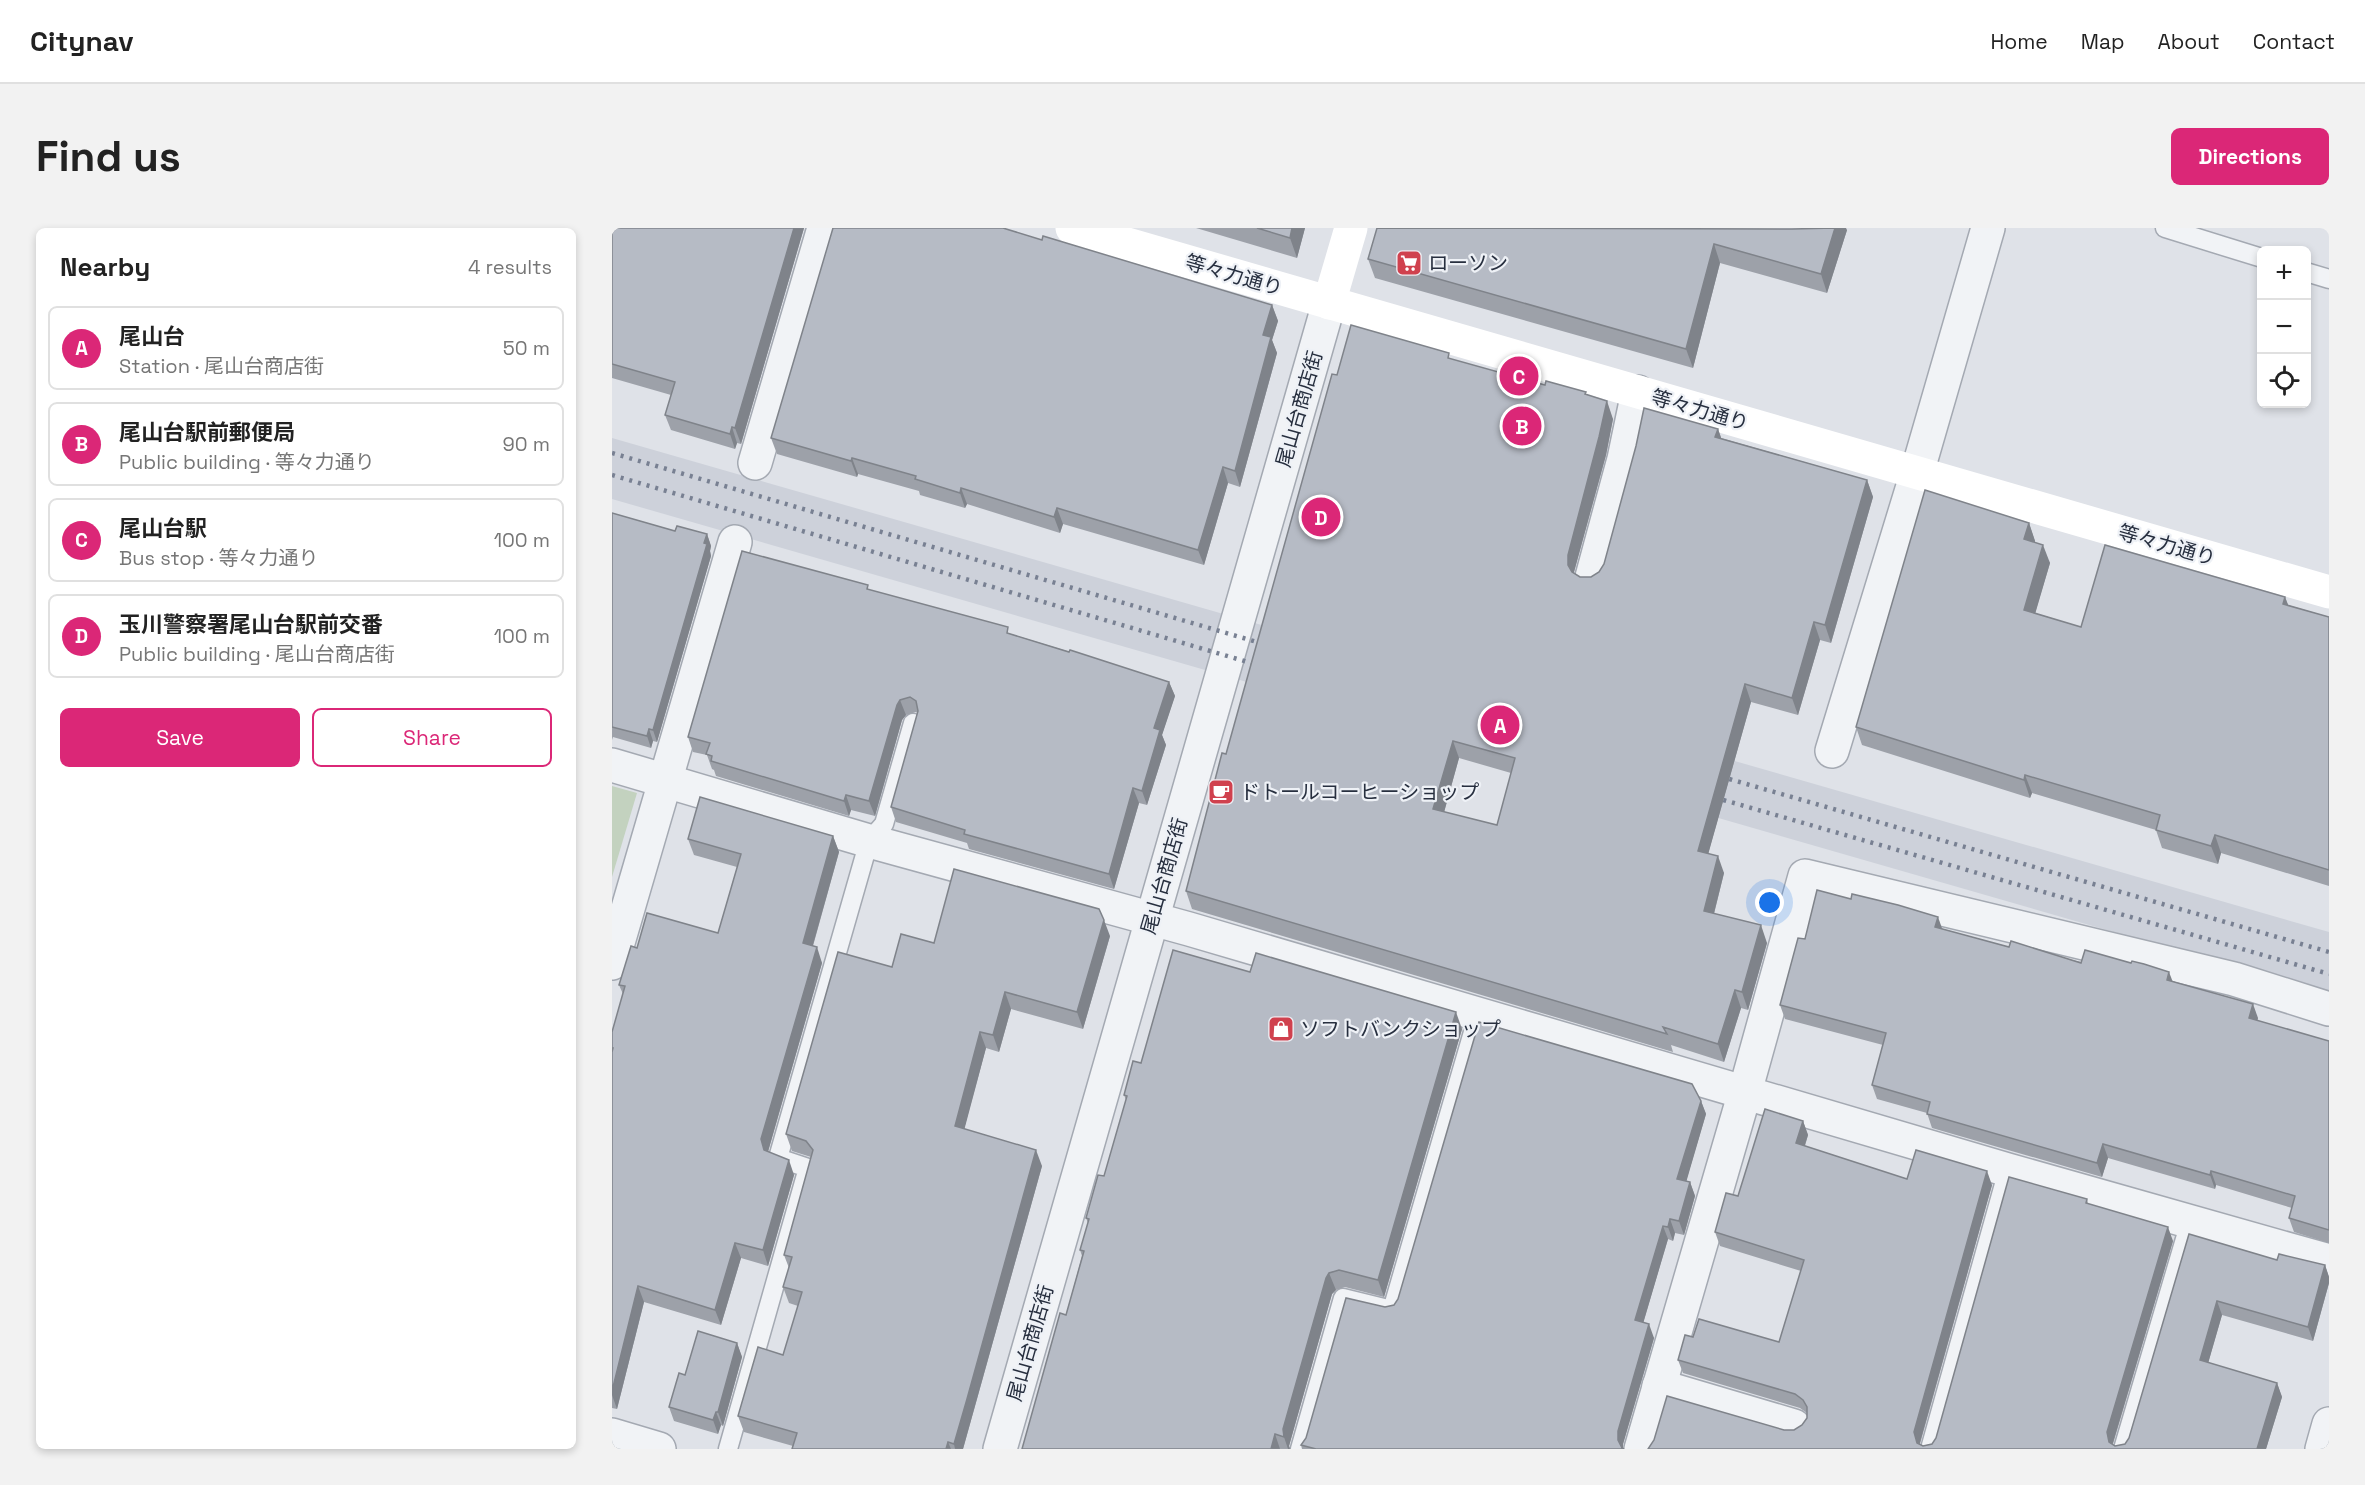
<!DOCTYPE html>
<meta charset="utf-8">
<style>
:root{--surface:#fff;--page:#f2f2f2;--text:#222;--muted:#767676;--line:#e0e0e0;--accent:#db2777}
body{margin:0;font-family:"Space Grotesk","Noto Sans JP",sans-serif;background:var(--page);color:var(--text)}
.controls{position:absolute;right:18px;top:18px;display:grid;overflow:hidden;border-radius:9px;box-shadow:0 3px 9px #0003}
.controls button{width:54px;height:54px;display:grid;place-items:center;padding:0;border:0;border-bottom:2px solid var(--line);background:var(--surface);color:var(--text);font:30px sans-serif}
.you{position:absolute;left:1158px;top:675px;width:21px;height:21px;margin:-15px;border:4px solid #fff;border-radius:50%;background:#1a73e8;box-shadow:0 0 0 9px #1a73e833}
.badge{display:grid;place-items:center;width:39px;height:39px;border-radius:50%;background:var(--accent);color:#fff;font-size:20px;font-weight:700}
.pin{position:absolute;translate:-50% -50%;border:3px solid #fff;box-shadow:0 2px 6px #0006}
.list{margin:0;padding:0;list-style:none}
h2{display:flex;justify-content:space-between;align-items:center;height:78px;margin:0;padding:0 24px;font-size:26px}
h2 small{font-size:20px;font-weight:400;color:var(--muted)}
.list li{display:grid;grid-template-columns:39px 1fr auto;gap:18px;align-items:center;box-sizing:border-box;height:84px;margin:0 12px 12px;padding:0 12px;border:2px solid var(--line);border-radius:9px}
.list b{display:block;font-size:22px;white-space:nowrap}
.list p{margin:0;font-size:20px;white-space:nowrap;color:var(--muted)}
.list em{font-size:20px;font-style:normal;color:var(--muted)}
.actions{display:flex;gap:12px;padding:18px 24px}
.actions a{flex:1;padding:14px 0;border:2px solid var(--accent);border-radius:9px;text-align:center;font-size:21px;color:var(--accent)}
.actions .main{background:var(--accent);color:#fff}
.icon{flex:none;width:33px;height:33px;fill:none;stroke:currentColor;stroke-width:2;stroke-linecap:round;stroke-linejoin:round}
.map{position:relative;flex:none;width:1717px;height:1221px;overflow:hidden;border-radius:9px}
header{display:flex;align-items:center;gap:36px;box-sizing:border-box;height:84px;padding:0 30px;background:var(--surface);border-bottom:2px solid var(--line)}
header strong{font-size:28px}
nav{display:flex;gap:33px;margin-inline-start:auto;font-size:21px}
.intro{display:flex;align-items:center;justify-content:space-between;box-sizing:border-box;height:144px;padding:0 36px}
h1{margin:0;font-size:42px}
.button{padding:15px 27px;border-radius:9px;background:var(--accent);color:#fff;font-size:21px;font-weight:700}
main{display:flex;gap:36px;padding:0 36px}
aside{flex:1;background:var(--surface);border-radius:9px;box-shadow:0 3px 9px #0003}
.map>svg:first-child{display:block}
.built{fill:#cdd1da}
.grass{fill:#c3d2bf}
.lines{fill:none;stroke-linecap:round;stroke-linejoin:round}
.lane-casing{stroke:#a4a9b2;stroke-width:21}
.street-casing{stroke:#a4a9b2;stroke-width:36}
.lane{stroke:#f1f3f6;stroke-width:18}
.street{stroke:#f1f3f6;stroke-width:33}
.secondary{stroke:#fff;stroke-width:33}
.rail{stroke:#788092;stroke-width:4.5;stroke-dasharray:3 6;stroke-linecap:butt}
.wall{fill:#9da1a9;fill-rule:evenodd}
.shaded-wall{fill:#7f838a}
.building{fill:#b6bbc5;stroke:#7f838a;stroke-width:1.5;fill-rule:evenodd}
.labels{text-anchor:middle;stroke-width:4.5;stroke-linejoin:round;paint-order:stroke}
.poi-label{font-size:20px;fill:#272f3f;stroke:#eef1f6;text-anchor:start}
.street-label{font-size:20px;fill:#272f3f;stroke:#eef1f6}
</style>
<header>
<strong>Citynav</strong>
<nav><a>Home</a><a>Map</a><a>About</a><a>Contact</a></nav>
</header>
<div class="intro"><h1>Find us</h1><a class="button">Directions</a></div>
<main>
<aside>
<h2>Nearby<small>4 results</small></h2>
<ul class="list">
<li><span class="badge">A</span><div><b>尾山台</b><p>Station · 尾山台商店街</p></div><em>50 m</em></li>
<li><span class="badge">B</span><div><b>尾山台駅前郵便局</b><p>Public building · 等々力通り</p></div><em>90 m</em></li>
<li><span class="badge">C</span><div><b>尾山台駅</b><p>Bus stop · 等々力通り</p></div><em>100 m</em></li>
<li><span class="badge">D</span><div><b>玉川警察署尾山台駅前交番</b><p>Public building · 尾山台商店街</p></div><em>100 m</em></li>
</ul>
<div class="actions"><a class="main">Save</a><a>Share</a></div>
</aside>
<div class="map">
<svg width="1717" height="1221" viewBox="0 0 1717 1221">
<rect width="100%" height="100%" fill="#dfe2e8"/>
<polygon class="built" points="0,210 1717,704 1717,766 0,271"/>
<polygon class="grass" points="0,558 25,565 0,649"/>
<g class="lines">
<g class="lane-casing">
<g id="lane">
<polyline points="1553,0 1650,30"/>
<polyline points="1694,44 1717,51"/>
<polyline points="116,1221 196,940 166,930 257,613 272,596 301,495"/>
<polyline points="688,1221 731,1070 780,1082 866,787"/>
<polyline points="1318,1221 1396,942"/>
<polyline points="1511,1221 1578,994"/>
</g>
</g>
<g class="street-casing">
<g id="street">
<polyline points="143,235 212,0"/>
<polyline points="980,349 1012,231 1026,164"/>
<polyline points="1220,523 1305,245 1376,0"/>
<polyline points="0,537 257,613 577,701 1396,942 1717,1033"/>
<polyline points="0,735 123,314"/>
<polyline points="1047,1158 1182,1198"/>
<polyline points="0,1207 47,1221"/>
<polyline points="388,1221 717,75"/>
<polyline points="1029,1221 1133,864 1193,648 1622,751 1717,781"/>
<polyline points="1710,1221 1717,1196"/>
</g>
</g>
<use href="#lane" class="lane"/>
<use href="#street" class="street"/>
<g class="secondary">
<polyline points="460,0 1717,364"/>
<polyline points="717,75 739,0"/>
</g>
<g class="rail">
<polyline points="0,225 662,419"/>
<polyline points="0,247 656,440"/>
<polyline points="1100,546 1717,724"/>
<polyline points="1094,567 1717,746"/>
</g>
</g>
<g class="wall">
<polygon points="0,0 192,0 129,216 125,215 123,221 59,202 53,187 59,167 0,150"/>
<polygon points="584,0 693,0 685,30"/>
<polygon points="1180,1 1235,2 1215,65 1108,35 1081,140 763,50 756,31"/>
<polygon points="660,77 666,93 660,112 665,125 628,259 616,255 592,337 451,296 448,305 355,276 353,280 308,267 307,263 246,246 245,249 165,226 159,210"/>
<path d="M839,132L933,157L975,167L1001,191L994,227L962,344V345L968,349H979L987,344L1106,201L1109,210L1255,252L1261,269L1219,415L1208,412L1186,487L1139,474L1096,626L1112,645L1102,686L1155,715L1136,782L1129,780L1112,834L1059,817L1061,824L580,681L574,663L725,147ZM847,530L899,545L885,597L832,584Z"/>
<polygon points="0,285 63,303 95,306 99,318 98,323 99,328 45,514 41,513 39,520 1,509 0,512"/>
<polygon points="1417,295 1423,313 1423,314 1438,335 1423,385 1469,399 1673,369 1676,377 1717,389 1717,658 1609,625 1606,636 1550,620 1544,602 1420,565 1418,570 1250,517 1244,499"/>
<polygon points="258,362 399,406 557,454 563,468 550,507 554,517 535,577 527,575 502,661 357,621 355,615 284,594 279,579 306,485 304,484 294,487 290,492 263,588 239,582 237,588 104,548 102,542 100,541 95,527 81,524 76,509"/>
<polygon points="221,608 227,624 201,718 210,735 156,924 182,947 156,1038 129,1030 109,1097 32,1074 5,1181 0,1180 0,804 11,766 7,757 25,720 106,705 125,639 82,627 76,611"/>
<polygon points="1239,671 1331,701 1397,719 1561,753 1646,790 1645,793 1717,813 1717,1015 1682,1004 1677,990 1680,980 1604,957 1603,961 1496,930 1490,949 1320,900 1315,885 1265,871 1260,857 1271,817 1173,791 1168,777 1193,711"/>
<polygon points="498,708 471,801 399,781 387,824 374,820 352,901 430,938 351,1221 180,1221 181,1218 132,1204 126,1188 171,1127 186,1078 177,1075 171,1059 177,1040 172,1027 199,929 180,923 174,906 280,739 322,715"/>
<polygon points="638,744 850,801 772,1069 733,1059 724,1062 720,1066 677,1218 678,1221 410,1221 454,1087 470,1028 468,1022 476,995 474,990 492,948 514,872 512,867 529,835"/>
<polygon points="1089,873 1094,886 1074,953 1078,954 1083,968 1072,1007 1063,1005 1061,1013 1056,1011 1031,1095 1042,1110 1011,1216 1011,1220 1012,1221 690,1221 689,1217 694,1210 773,1079 782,1077"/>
<polygon points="1191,893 1196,907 1193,918 1295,951 1380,957 1308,1216 1311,1218 1320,1216 1475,971 1476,976 1561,1013 1501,1216 1503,1218 1513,1216 1517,1210 1577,1006 1665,1032 1713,1037 1717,1049 1717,1055 1701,1113 1610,1087 1596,1135 1665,1155 1670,1169 1654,1221 1036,1221 1172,1202 1182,1202 1190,1197 1195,1190 1195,1185 1188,1180 1071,1145 1066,1132 1081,1109 1167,1114 1189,1043 1108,1018 1103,1004 1126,968"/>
<polygon points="125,1115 130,1129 111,1198 109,1197 106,1206 62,1193 57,1179 73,1147"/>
</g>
<g class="shaded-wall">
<polygon points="182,0 192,0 129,216 123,200"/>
<polygon points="680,0 693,0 685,30 678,10"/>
<polygon points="1223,0 1234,0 1235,2 1215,65 1209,46"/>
<polygon points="1102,16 1108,35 1081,140 1074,121"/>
<polygon points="660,77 666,93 660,112 665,125 628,259 623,243 651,107"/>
<polygon points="995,173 1001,191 994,227 962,344 962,354 956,337 956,327"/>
<polygon points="120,199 125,215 123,221 118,206"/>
<polygon points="1106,201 1112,218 1103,209"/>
<polygon points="240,230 246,246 245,249 239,233"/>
<polygon points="611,239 616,255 592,337 586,322"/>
<polygon points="1255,252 1261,269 1219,415 1213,397"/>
<polygon points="349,260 355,276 353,280 348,265"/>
<polygon points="445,280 451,296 448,305 442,289"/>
<polygon points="1417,295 1423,313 1419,329 1412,311"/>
<polygon points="95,306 99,318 98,323 99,328 45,514 41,502"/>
<polygon points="1431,317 1438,335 1419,400 1412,382"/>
<polygon points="1673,369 1680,387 1671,376"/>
<polygon points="1202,394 1208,412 1186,487 1180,470"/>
<polygon points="557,454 563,468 550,507 554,517 535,577 530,563 542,500"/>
<polygon points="1133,456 1139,474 1092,641 1086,623"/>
<polygon points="288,472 294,487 290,492 263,588 257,573 285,477"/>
<polygon points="37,501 41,513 39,520 35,508"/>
<polygon points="841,513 847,530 828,599 821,581"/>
<polygon points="1413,547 1420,565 1418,570 1412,552"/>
<polygon points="521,560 527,575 502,661 497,646"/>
<polygon points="234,567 239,582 237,588 232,573"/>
<polygon points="1603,607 1609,625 1606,636 1599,618"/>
<polygon points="221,608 227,624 197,731 191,715"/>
<polygon points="1106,628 1112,645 1098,701 1092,683"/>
<polygon points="1326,689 1331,703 1323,699"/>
<polygon points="492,692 498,708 471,801 465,784"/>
<polygon points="1149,697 1155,715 1136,782 1130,764"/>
<polygon points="205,719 210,735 155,927 152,922 149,911"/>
<polygon points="1557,744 1562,757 1555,752"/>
<polygon points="1123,762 1129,780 1112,834 1106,816"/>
<polygon points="393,764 399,781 387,824 381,807"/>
<polygon points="1641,776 1646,790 1642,804 1637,790"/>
<polygon points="844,784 850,801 772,1069 766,1052"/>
<polygon points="368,804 374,820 349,914 343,898"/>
<polygon points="1089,873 1094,886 1071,965 1065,951"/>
<polygon points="1191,893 1196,907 1189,929 1184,915"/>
<polygon points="1491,916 1496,930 1490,949 1485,935"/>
<polygon points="424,922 430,938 351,1221 343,1221 342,1216"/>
<polygon points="177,932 182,947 156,1038 151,1022"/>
<polygon points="1375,943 1380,957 1307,1218 1305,1215 1302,1204"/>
<polygon points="1599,943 1604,957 1603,961 1598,947"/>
<polygon points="1078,954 1083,968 1072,1007 1067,993"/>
<polygon points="1058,991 1063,1005 1061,1013 1056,999"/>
<polygon points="1051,998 1056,1011 1028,1106 1023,1092"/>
<polygon points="1556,999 1561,1013 1500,1218 1497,1214 1495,1204"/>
<polygon points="123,1015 129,1030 109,1097 103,1082"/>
<polygon points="1713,1037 1717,1049 1717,1055 1701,1113 1696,1099"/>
<polygon points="717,1045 724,1062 720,1066 677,1218 678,1221 676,1221 672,1209 671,1201 714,1050"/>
<polygon points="26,1058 32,1074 5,1181 0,1167 0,1163"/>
<polygon points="1605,1073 1610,1087 1593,1146 1588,1132"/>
<polygon points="1037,1096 1042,1110 1011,1216 1011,1221 1006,1212 1006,1203"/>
<polygon points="125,1115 130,1129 111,1198 106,1184"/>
<polygon points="1665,1155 1670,1169 1654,1221 1645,1221"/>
<polygon points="104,1184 109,1197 106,1206 101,1192"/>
<polygon points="663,1206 668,1221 659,1221"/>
<polygon points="336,1214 339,1221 334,1221"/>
</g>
<g class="building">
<polygon points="0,0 182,0 123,200 120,199 118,206 53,187 63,154 0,136"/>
<polygon points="221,0 391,0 430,12 431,8 660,77 651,107 659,109 623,243 611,239 586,322 445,280 442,289 349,260 348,265 303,251 304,248 240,230 239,233 159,210"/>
<polygon points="645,0 680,0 678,10"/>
<polygon points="765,0 1180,1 1223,0 1209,46 1102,16 1074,121 756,31"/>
<path d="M739,97L837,125L836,130L933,157L934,153L974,164L973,166L995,173L987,209L956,327V337L960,344L968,349H979L987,344L992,336L1024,218L1032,180L1106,201L1103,209L1255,252L1213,397L1202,394L1180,470L1133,456L1086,623L1106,628L1092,683L1149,697L1130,764L1123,762L1106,816L1051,799L1055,806L574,663L610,525L614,526L720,146L725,147ZM841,513L903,530L885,597L821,581Z"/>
<polygon points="1313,262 1417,295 1412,311 1431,317 1412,382 1469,399 1493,317 1673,369 1671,376 1717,389 1717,642 1603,607 1599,618 1544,602 1548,587 1413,547 1412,552 1244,499"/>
<polygon points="0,285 63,303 65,298 95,306 92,315 95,316 41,502 37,501 35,508 0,499"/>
<polygon points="130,323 256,357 255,361 396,399 395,405 457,424 458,422 557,454 542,500 548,502 530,563 521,560 497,646 352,606 353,602 279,579 306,483 304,473 298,469 288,472 285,477 257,573 234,567 232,573 99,533 100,528 94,526 98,515 76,509"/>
<polygon points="88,569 221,608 191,715 205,719 149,911 152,922 177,932 151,1022 123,1015 103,1082 26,1058 0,1163 0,824 1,820 0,820 0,804 13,758 7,757 19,718 25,720 35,685 106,705 129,626 76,611"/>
<polygon points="342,641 487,681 492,692 465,784 393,764 381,807 368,804 343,898 424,922 355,1171 342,1216 336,1214 334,1221 180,1221 185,1205 126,1188 146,1119 171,1127 190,1064 171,1059 180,1029 172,1027 201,922 194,913 174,906 226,724 280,739 289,706 322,715"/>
<polygon points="1205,662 1239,671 1240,666 1286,677 1326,689 1323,699 1397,719 1399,713 1469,735 1473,722 1519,735 1520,733 1532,736 1557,744 1555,752 1641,776 1637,790 1717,813 1717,1002 1677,990 1683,968 1599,943 1598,947 1491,916 1485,935 1315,886 1318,874 1260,857 1274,805 1168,777 1186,710 1193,711"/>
<polygon points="561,722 638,744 644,725 844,784 766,1052 727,1042 717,1045 714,1050 671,1201 672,1209 663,1206 659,1221 410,1221 448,1085 454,1087 472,1023 468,1022 477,991 474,990 486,947 492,948 515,868 512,867 521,833 529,835"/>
<polygon points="867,794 1080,856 1089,873 1065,951 1078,954 1067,993 1058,991 1056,999 1051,998 1023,1092 1037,1096 1006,1203 1006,1212 1010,1220 1012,1221 704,1221 689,1217 694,1210 734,1070 773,1079 782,1077 786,1071"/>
<polygon points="1153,881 1191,893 1184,915 1295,951 1304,922 1375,943 1302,1204 1305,1215 1311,1218 1320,1216 1324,1210 1397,949 1475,971 1474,975 1556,999 1495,1204 1497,1214 1503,1218 1513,1216 1517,1210 1577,1006 1665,1032 1667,1026 1713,1037 1696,1099 1605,1073 1588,1132 1665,1155 1645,1221 1036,1221 1042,1212 1055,1168 1172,1202 1182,1202 1190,1197 1195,1190 1195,1179 1191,1172 1183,1166 1066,1132 1073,1107 1081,1109 1087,1091 1167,1114 1192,1032 1103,1004 1114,965 1126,968"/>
<polygon points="86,1103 125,1115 106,1184 104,1184 101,1192 57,1179 67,1145 73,1147"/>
</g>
<defs>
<g id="supermarket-square" transform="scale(1.35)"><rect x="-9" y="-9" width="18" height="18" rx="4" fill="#d0414e" stroke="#eef1f6"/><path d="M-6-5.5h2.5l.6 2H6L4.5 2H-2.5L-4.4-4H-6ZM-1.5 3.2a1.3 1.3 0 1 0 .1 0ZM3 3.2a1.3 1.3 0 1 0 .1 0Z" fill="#fff"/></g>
<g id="cafe-square" transform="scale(1.35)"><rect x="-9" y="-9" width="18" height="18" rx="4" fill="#d0414e" stroke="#eef1f6"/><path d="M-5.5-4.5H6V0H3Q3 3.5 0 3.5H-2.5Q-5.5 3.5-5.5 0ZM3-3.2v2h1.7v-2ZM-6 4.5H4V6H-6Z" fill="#fff"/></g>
<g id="shop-square" transform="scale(1.35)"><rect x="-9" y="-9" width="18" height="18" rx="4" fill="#d0414e" stroke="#eef1f6"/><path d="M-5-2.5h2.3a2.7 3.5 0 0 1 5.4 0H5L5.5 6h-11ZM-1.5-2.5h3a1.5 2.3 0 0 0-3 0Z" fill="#fff"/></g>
</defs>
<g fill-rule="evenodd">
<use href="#supermarket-square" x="797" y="35"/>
<use href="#cafe-square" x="609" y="564"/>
<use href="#shop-square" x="669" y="801"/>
</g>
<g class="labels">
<g class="poi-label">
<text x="816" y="42">ローソン</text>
<text x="628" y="571">ドトールコーヒーショップ</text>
<text x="688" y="808">ソフトバンクショップ</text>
</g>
<g class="street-label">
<text transform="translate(622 47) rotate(16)" y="7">等々力通り</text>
<text transform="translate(687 181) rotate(-74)" y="7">尾山台商店街</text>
<text transform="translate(1088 182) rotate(16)" y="7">等々力通り</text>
<text transform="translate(1555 317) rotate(16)" y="7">等々力通り</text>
<text transform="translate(552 648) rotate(-74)" y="7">尾山台商店街</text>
<text transform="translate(418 1115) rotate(-74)" y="7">尾山台商店街</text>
</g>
</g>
</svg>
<div class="controls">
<button>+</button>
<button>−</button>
<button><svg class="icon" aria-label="locate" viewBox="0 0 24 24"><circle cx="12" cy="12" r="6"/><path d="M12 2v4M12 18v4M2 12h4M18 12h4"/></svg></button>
</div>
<div class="you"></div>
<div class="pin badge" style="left:888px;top:497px">A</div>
<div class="pin badge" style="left:910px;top:198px">B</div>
<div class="pin badge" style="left:907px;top:148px">C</div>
<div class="pin badge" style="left:709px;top:289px">D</div>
</div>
</main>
